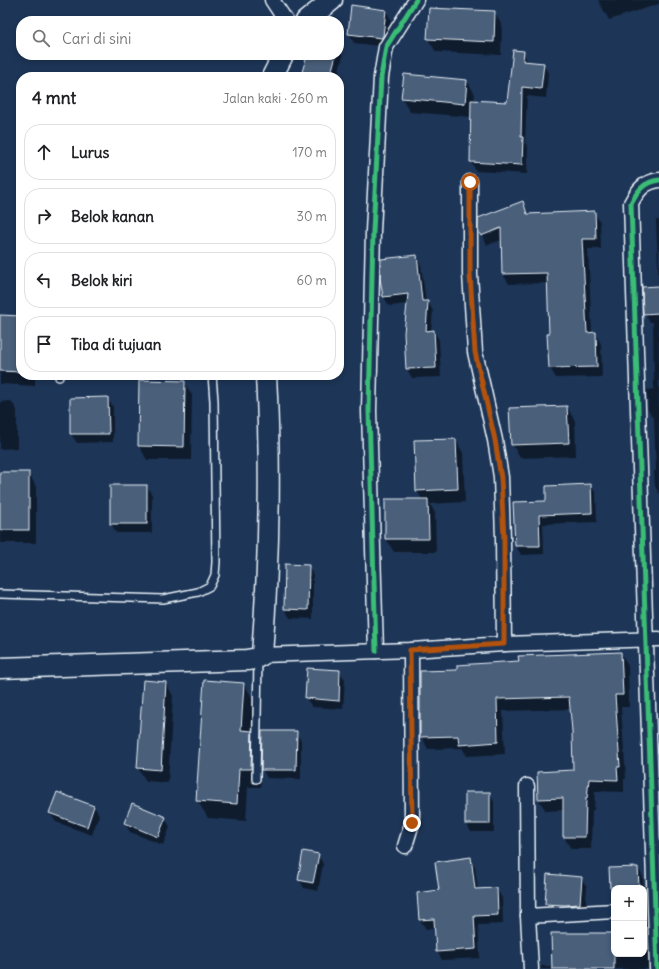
<!DOCTYPE html>
<html lang="id">
<meta charset="utf-8">
<style>
:root{--surface:#fff;--page:#f2f2f2;--text:#202124;--muted:#757577;--line:#e0e0e0}
body{margin:0;font-family:Delius,sans-serif;background:var(--page);color:var(--text)}
.controls{position:absolute;right:12px;bottom:12px;display:grid;overflow:hidden;border-radius:8px;box-shadow:0 2px 6px #0003}
.controls button{width:36px;height:36px;display:grid;place-items:center;padding:0;border:0;border-bottom:1px solid var(--line);background:var(--surface);color:var(--text);font:20px sans-serif}
.stop{position:absolute;width:12px;height:12px;margin:-9px;border:3px solid #b45309;border-radius:50%;background:#fff}
.stop.end{background:#b45309;border-color:#fff;box-shadow:0 1px 4px #0008}
.list{margin:0;padding:0;list-style:none}
h2{display:flex;justify-content:space-between;align-items:center;height:52px;margin:0;padding:0 16px;font-size:17px}
h2 small{font-size:13px;font-weight:400;color:var(--muted)}
.list li{display:grid;grid-template-columns:26px 1fr auto;gap:12px;align-items:center;box-sizing:border-box;height:56px;margin:0 8px 8px;padding:0 8px;border:1px solid var(--line);border-radius:16px}
.list b{display:block;font-size:15px;white-space:nowrap}
.list em{font-size:13px;font-style:normal;color:var(--muted)}
.icon{flex:none;width:22px;height:22px;fill:none;stroke:currentColor;stroke-width:2;stroke-linecap:round;stroke-linejoin:round}
.map{position:relative;flex:none;width:659px;height:969px;overflow:hidden}
.search{position:absolute;background:var(--surface);box-shadow:0 2px 6px #0003;left:16px;top:16px;width:328px;height:44px;display:flex;align-items:center;gap:10px;box-sizing:border-box;padding:0 14px;border-radius:16px;color:var(--muted);font-size:15px}
.panel{position:absolute;background:var(--surface);box-shadow:0 2px 6px #0003;left:16px;top:72px;width:328px;height:308px;border-radius:16px}
.map>svg:first-child{display:block}
.shadow{fill:#0007}
.building{fill:#495e7a;stroke:#e8f1f8}
.lines{fill:none;stroke-linecap:round;stroke-linejoin:round}
.lane-casing{stroke:#e8f1f8;stroke-width:10}
.street-casing{stroke:#e8f1f8;stroke-width:17}
.secondary-casing{stroke:#e8f1f8;stroke-width:23}
.lane{stroke:#1d3557;stroke-width:7}
.street{stroke:#1d3557;stroke-width:14}
.secondary{stroke:#1d3557;stroke-width:20}
.cycleway-casing{stroke:#1d3557;stroke-width:8}
.cycleway{stroke:#3abd76;stroke-width:5}
.route{stroke:#b45309;stroke-width:5}
</style>
<div class="map">
<svg width="659" height="969" viewBox="0 0 659 969">
<rect width="100%" height="100%" fill="#1d3557"/>
<filter id="ink" filterUnits="userSpaceOnUse"><feTurbulence type="fractalNoise" baseFrequency=".025" numOctaves="2"/><feDisplacementMap in="SourceGraphic" scale="8" xChannelSelector="R" yChannelSelector="G"/><feConvolveMatrix kernelMatrix="1 2 1 2 8 2 1 2 1" color-interpolation-filters="sRGB"/></filter>
<g filter="url(#ink)">
<g class="shadow">
<polygon points="598,0 659,0 659,4 609,20"/>
<polygon points="386,10 391,20 387,47 354,43 349,34"/>
<polygon points="495,12 502,26 501,55 436,52 428,39"/>
<polygon points="339,50 343,56 337,77 306,77 303,72 308,55 339,55"/>
<polygon points="523,52 528,63 543,64 548,73 546,98 527,96 525,143 528,147 527,174 476,171 471,162 472,117 410,112 402,98 405,75 467,81 475,94 474,101 508,103"/>
<polygon points="522,203 529,215 594,212 600,222 601,249 588,249 592,334 595,333 601,344 602,377 556,378 550,368 550,335 549,283 509,284 503,274 502,240 487,245 482,235"/>
<polygon points="656,220 659,220 659,494 655,486 654,471 656,471 654,419 648,410 647,390 654,389 653,322 650,322 644,313 659,287"/>
<polygon points="416,256 421,265 426,302 428,302 433,311 431,332 434,331 439,340 441,377 412,378 407,369 408,304 389,306 384,297 381,278"/>
<polygon points="0,316 21,317 21,375 35,375 35,386 0,384"/>
<polygon points="140,381 184,382 192,395 191,460 147,460 139,446"/>
<polygon points="107,398 113,407 113,442 77,443 71,434"/>
<polygon points="11,401 17,410 17,448 0,449 0,402"/>
<polygon points="567,407 575,421 576,456 520,458 512,444"/>
<polygon points="456,440 463,453 465,502 430,504 435,513 436,552 394,552 386,539 422,500 417,490"/>
<polygon points="0,473 29,473 36,487 36,543 0,543"/>
<polygon points="591,485 596,494 597,522 543,524 544,554 521,555 516,546 514,503 547,502"/>
<polygon points="147,486 152,495 152,533 116,533 111,523"/>
<polygon points="286,565 308,566 313,575 313,619 290,618 285,609"/>
<polygon points="621,653 628,666 629,707 621,707 626,779 624,779 624,792 595,791 594,810 592,810 591,849 571,849 564,837 564,810 546,811 538,799 574,771 571,709 503,711 505,754 467,756 462,748 428,749 421,736 458,671"/>
<polygon points="340,671 345,680 343,709 312,707 306,698"/>
<polygon points="166,683 173,696 168,783 146,781 138,768"/>
<polygon points="244,684 254,701 252,733 262,751 296,732 301,741 301,779 267,778 261,767 261,787 248,787 246,821 208,818 197,800"/>
<polygon points="489,793 494,802 494,832 471,832 466,823"/>
<polygon points="94,806 99,815 92,835 56,822 50,813"/>
<polygon points="165,818 170,827 163,845 130,832 125,823"/>
<polygon points="318,855 323,864 318,891 304,888 299,879"/>
<polygon points="470,858 475,867 478,890 497,889 502,898 503,924 478,925 480,958 442,960 437,951 435,928 426,929 420,920 440,891"/>
<polygon points="638,868 643,877 643,888 614,888 614,902 611,897 610,869"/>
<polygon points="581,878 587,887 585,913 551,913 546,904"/>
<polygon points="644,933 647,933 652,942 654,969 541,969 541,966 553,966 614,934 614,954 644,954"/>
</g>
<g class="building">
<polygon points="351,5 386,10 383,36 382,38 348,34"/>
<polygon points="429,8 495,11 494,42 427,39"/>
<polygon points="513,50 524,51 523,61 544,63 541,89 522,87 521,137 523,137 522,165 470,162 471,100 507,102"/>
<polygon points="307,55 336,55 330,77 322,77 302,72"/>
<polygon points="404,74 467,80 465,104 401,98"/>
<polygon points="523,201 527,214 595,211 596,239 582,239 587,333 596,332 597,367 549,368 547,334 549,334 547,273 502,274 501,228 481,236 478,230 478,218"/>
<polygon points="417,255 422,301 428,301 426,331 434,330 436,368 406,369 404,333 408,294 383,297 380,278 381,259"/>
<polygon points="659,286 659,313 643,314 642,287"/>
<polygon points="0,315 21,316 21,372 0,371"/>
<polygon points="139,380 185,381 184,447 138,446"/>
<polygon points="108,397 109,434 70,434 70,398"/>
<polygon points="567,406 569,443 511,445 509,408"/>
<polygon points="456,439 458,489 416,491 414,440"/>
<rect x="0" y="472" width="29" height="58"/>
<polygon points="591,484 592,513 539,515 540,546 515,546 513,502 546,501 546,486"/>
<rect x="110" y="485" width="37" height="39"/>
<polygon points="385,499 428,499 429,539 385,539"/>
<polygon points="285,564 309,565 308,610 284,609"/>
<polygon points="621,652 623,695 615,695 620,767 617,767 618,780 589,779 587,798 586,798 585,837 563,837 563,798 538,799 537,772 573,770 572,731 569,697 497,699 498,742 459,745 458,736 420,737 420,671 457,670 457,665 519,661 518,656"/>
<polygon points="307,668 340,670 339,701 305,698"/>
<polygon points="143,680 166,682 161,770 137,768"/>
<polygon points="204,680 244,683 241,730 252,731 251,769 239,769 237,804 196,801"/>
<polygon points="262,731 297,731 296,770 261,770"/>
<polygon points="57,792 94,806 87,827 49,813"/>
<rect x="465" y="792" width="25" height="32"/>
<polygon points="132,803 166,817 158,837 124,823"/>
<polygon points="303,851 319,854 313,883 298,880"/>
<polygon points="471,857 475,889 497,888 498,915 474,916 476,949 436,952 434,919 419,920 417,893 439,890 435,862"/>
<polygon points="638,867 639,888 610,888 609,868"/>
<polygon points="547,874 582,877 580,904 565,905 545,904"/>
<polygon points="551,933 614,933 614,969 552,969"/>
</g>
<g class="lines">
<g class="lane-casing">
<g id="lane">
<polyline points="59,377 59,375"/>
<polyline points="0,594 163,599 198,592 210,586 215,575 216,562 214,401 212,375"/>
<polyline points="256,779 258,658"/>
</g>
</g>
<g class="street-casing">
<g id="street">
<polyline points="272,0 286,21"/>
<polyline points="470,182 470,274 475,352 495,440 501,477 503,538 504,644"/>
<polyline points="376,651 369,411 373,231 381,77 386,47 416,0"/>
<polyline points="262,655 411,650 504,644 659,639"/>
<polyline points="527,786 528,916 531,969"/>
<polyline points="405,846 412,823 411,650"/>
<polyline points="528,916 614,911"/>
<path d="M657,969L631,203C638,190 644,182 659,180"/>
</g>
</g>
<g class="secondary-casing">
<g id="secondary">
<polyline points="306,21 332,0"/>
<polyline points="272,77 283,55"/>
<path d="M0,668L247,660L254,659L262,655C269,562 271,468 266,375"/>
</g>
</g>
<use href="#lane" class="lane"/>
<use href="#street" class="street"/>
<use href="#secondary" class="secondary"/>
<g class="cycleway-casing">
<g id="cycleway">
<polyline points="376,651 369,411 373,231 381,77 386,47 416,0"/>
<path d="M657,969L631,203C638,190 644,182 659,180"/>
</g>
</g>
<use href="#cycleway" class="cycleway"/>
</g>
</g>
<g class="lines" filter="url(#ink)">
<polyline class="route" points="412,823 410,650 504,644 504,538 501,478 495,440 475,352 470,274 470,182"/>
</g>
</svg>
<div class="controls">
<button>+</button>
<button>−</button>
</div>
<div class="stop" style="left:470px;top:182px"></div>
<div class="stop end" style="left:412px;top:823px"></div>
<div class="search"><svg class="icon" aria-label="search" viewBox="0 0 24 24"><circle cx="10" cy="10" r="6"/><path d="M15 15l6 6"/></svg>Cari di sini</div>
<section class="panel">
<h2>4 mnt<small>Jalan kaki · 260 m</small></h2>
<ul class="list">
<li><svg class="icon" aria-label="ahead" viewBox="0 0 24 24"><path d="M12 20V5M6 11l6-6 6 6"/></svg><div><b>Lurus</b></div><em>170 m</em></li>
<li><svg class="icon" aria-label="right" viewBox="0 0 24 24"><path d="M7 20v-9h11M14 6l5 5-5 5"/></svg><div><b>Belok kanan</b></div><em>30 m</em></li>
<li><svg class="icon" aria-label="left" viewBox="0 0 24 24"><path d="M17 20v-9H6M10 6l-5 5 5 5"/></svg><div><b>Belok kiri</b></div><em>60 m</em></li>
<li><svg class="icon" aria-label="arrive" viewBox="0 0 24 24"><path d="M6 21V4h12l-3 4 3 4H6"/></svg><div><b>Tiba di tujuan</b></div></li>
</ul>
</section>
</div>
